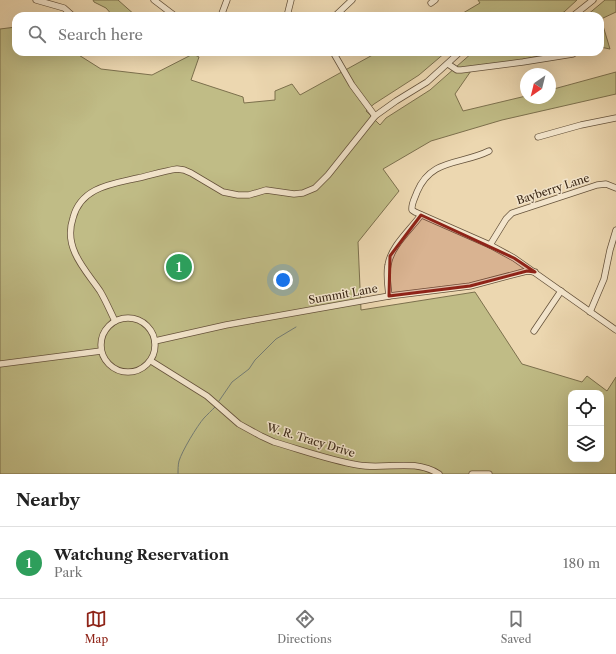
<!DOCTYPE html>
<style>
:root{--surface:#fff;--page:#f2f2f2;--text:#222;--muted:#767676;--line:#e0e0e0;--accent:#8f2418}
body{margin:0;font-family:"Libre Caslon Text",serif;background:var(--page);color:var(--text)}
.controls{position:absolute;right:12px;bottom:12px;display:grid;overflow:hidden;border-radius:8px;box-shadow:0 4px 16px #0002}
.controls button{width:36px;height:36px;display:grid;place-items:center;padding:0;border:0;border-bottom:1px solid var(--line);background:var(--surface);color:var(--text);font:20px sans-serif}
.compass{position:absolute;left:520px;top:68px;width:36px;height:36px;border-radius:50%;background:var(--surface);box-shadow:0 4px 16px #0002;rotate:215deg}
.you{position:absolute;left:283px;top:280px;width:14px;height:14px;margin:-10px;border:3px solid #fff;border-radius:50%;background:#1a73e8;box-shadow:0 0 0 6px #1a73e833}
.badge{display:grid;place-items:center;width:26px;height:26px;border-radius:50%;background:var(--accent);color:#fff;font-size:13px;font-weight:700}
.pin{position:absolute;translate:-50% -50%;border:2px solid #fff;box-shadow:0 1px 4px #0006}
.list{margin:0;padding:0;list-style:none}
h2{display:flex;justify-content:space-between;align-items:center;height:52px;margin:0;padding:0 16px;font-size:17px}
h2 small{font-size:13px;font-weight:400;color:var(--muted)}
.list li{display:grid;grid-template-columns:26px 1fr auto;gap:12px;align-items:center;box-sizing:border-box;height:72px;padding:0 16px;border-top:1px solid var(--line)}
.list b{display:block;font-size:15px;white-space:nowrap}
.list p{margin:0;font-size:13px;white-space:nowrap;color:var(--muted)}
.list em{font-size:13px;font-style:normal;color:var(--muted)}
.icon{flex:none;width:22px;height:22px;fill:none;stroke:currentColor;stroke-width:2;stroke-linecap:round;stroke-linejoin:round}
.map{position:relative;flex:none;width:616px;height:474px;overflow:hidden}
.search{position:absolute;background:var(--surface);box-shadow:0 4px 16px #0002;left:12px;right:12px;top:12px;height:44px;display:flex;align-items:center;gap:10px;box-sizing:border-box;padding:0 14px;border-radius:12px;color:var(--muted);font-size:15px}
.sheet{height:124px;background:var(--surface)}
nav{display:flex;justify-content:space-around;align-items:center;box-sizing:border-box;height:56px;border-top:1px solid var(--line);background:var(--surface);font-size:11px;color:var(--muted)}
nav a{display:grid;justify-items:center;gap:2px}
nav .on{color:var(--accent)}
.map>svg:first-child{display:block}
.green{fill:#c0bc86;stroke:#7c704d;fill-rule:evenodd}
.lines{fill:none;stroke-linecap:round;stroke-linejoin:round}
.stream{stroke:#747d75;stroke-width:1}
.minor-casing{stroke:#65523b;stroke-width:7}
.minor{stroke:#f3e5cc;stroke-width:5.5}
.marked{fill:#8f2418;fill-opacity:0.2;stroke:#8f2418;stroke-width:3;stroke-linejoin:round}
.labels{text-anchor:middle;stroke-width:3;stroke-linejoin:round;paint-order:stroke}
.street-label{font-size:11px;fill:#382514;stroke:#f3e5cc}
</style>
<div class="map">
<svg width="616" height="474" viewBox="0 0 616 474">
<rect width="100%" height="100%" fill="#ecd7b0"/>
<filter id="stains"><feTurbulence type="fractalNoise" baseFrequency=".005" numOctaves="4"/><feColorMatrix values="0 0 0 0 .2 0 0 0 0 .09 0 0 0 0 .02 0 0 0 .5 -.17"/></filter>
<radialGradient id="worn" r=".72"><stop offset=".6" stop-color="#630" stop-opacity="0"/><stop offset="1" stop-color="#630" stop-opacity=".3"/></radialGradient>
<g class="green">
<polygon points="93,0 118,0 136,16 113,16 106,8 94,2"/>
<polygon points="478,0 577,0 564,12 552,16 458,16 480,3"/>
<polygon points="605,0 616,0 616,12 601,19 610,49 600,47 600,16 586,16"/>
<path d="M16,27V52H74L101,69L152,75L193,54L199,57L191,80L243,97L244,103L275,100V91L292,84L300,95L378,52H446L419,75L374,104L366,111L380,125L386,118L430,90L473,52H557L507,63L473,68L455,94L463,111L526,96V98H550V90L616,72V94L502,120L431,141L383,169L399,191L358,242L361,310L475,292L522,364L582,382L587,376L607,391L616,377V474H0V29ZM571,393H601V459H571Z"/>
</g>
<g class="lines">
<g class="stream">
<polyline points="219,401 232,382 249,369 255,360 276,339 296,327"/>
<path d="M178,474C178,470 178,465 179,461C182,451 197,426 204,418C208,414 211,411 215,407"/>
</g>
<g class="minor-casing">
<g id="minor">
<polyline points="36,0 64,8 73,16"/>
<polyline points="154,0 175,16"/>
<polyline points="431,3 435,0"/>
<polyline points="221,16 227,0"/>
<polyline points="287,16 291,0"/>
<polyline points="335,16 352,0"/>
<polyline points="573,16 593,0"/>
<polyline points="333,52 352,85 375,116"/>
<polyline points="448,64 457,70 461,70 523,62 573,54"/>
<polyline points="538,137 581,125 616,118"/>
<path d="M489,151C461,165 431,158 417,192C415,198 411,204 412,210L415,212L490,245L514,258L616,330"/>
<polyline points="490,245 506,219 512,213 597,185 606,184 616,188"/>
<path d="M389,296C388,286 386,275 388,265C391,246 410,230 421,215"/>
<polyline points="590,312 604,279 610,250 616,230"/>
<circle cx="128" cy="345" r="27"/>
<path d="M115,321C110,311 106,301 100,291C92,279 81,267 75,253C70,242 69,230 73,218C81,187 112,184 138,178C151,175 164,171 177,169L184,170L191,173L223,192L238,195H249L266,190L294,194L303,193L315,188L328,175L375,116L396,101L427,82L460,52"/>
<polyline points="534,331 561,291"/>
<polyline points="155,341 226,325 389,296 470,286 527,271 535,272"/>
<path d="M151,361L207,396L239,424L261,436L274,442C302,450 329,460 358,465C385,470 414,458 439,474"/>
<polyline points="0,364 101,351"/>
<polyline points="472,474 489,474"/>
</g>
</g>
<use href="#minor" class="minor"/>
</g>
<path class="marked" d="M421,215L514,258L535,272L527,271L470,286L389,296L390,256Z"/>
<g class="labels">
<g class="street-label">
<text transform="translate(553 189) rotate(-18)" y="4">Bayberry Lane</text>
<text transform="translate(343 294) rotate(-10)" y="4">Summit Lane</text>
<text transform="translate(311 440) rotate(17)" y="4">W. R. Tracy Drive</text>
</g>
</g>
<rect width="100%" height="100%" filter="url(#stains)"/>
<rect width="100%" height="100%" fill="url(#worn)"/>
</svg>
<div class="controls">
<button><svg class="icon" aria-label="locate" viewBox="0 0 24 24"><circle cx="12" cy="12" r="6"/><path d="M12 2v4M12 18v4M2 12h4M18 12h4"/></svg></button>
<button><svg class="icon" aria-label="layers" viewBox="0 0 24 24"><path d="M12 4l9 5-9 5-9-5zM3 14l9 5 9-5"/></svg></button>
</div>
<svg class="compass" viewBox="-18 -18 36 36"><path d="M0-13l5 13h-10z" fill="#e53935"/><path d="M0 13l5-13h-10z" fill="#767676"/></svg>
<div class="you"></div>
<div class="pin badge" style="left:179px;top:267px;background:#2e9e5b">1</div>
<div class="search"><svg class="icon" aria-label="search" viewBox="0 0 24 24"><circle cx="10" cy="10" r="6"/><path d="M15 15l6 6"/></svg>Search here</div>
</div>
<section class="sheet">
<h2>Nearby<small></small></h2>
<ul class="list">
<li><span class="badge" style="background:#2e9e5b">1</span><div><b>Watchung Reservation</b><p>Park</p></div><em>180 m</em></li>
</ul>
</section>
<nav>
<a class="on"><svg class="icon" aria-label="map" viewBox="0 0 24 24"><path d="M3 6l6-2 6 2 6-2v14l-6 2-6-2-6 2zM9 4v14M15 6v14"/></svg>Map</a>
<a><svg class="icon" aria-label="directions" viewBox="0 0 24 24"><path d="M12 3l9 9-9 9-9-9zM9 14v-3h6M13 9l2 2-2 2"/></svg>Directions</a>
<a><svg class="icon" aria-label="saved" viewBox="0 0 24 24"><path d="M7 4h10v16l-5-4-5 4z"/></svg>Saved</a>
</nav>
